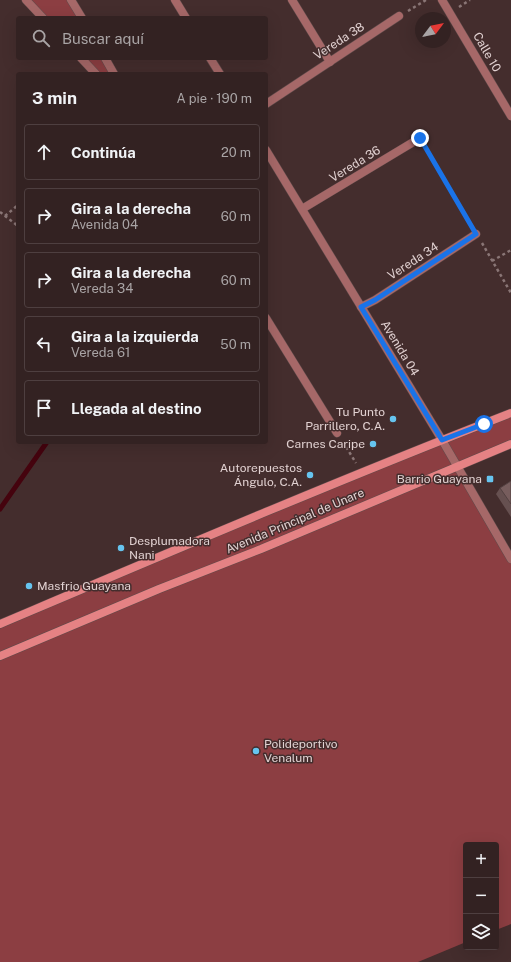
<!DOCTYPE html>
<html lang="es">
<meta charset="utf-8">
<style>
:root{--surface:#322;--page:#3e2f2f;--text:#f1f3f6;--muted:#a9a4a5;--line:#4e3f40}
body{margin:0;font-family:"Public Sans",sans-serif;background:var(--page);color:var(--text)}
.controls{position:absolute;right:12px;bottom:12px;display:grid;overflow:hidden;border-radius:4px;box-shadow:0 4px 16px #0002}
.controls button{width:36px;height:36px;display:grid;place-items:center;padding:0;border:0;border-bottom:1px solid var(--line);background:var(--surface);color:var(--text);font:20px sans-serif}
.compass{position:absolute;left:415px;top:12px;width:36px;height:36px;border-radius:50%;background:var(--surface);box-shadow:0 4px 16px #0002;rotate:58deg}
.stop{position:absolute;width:12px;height:12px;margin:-9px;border:3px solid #1a73e8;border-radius:50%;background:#fff}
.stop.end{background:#1a73e8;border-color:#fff;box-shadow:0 1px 4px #0008}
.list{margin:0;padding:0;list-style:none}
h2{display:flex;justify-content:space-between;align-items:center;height:52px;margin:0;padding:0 16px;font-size:17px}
h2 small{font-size:13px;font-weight:400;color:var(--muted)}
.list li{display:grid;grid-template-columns:26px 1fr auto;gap:12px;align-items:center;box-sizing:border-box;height:56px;margin:0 8px 8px;padding:0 8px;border:1px solid var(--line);border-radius:4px}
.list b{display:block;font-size:15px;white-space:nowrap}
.list p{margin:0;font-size:13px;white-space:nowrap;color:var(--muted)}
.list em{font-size:13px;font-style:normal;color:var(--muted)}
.icon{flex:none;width:22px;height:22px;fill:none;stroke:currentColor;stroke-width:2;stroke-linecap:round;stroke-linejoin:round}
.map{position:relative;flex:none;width:511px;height:962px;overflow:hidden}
.search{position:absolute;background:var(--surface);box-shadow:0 4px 16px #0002;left:16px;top:16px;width:252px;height:44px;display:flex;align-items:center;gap:10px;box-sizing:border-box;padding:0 14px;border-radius:4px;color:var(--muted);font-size:15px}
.panel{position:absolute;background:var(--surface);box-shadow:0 4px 16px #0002;left:16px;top:72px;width:252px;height:372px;border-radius:4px}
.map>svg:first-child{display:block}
.green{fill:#8c3e42}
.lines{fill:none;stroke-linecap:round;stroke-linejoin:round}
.stream{stroke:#45030e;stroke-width:5}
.street-casing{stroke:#604b4b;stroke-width:9}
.secondary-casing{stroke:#604b4b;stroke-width:9}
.path{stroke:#8a7676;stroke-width:2.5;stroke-dasharray:3 3;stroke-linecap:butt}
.street{stroke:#a66868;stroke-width:8}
.secondary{stroke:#e58284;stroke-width:8}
.wall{fill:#665050}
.building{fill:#775d5d;stroke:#534141}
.route{stroke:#1a73e8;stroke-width:5}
.poi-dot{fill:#66c4ef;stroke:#442d2d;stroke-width:1.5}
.labels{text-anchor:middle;stroke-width:3;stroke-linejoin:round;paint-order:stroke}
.street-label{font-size:12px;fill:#e1d1d1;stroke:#442d2d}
.poi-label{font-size:12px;fill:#e1d1d1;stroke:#442d2d;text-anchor:end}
</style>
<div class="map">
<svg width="511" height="962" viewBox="0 0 511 962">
<rect width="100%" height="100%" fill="#442d2d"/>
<g class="green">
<polygon points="26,0 71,0 82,18 43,18"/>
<polygon points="81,58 105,58 114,74 96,74"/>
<polygon points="511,413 511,444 457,466 511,559 511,924 496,930 496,845 466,845 466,942 418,962 0,962 0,624"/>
</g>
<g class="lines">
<polyline class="stream" points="0,509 47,442"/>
<g class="street-casing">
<g id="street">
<polyline points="26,0 43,18"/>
<polyline points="71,0 82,18"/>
<polyline points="175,0 186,18"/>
<polyline points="292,0 330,62"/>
<polyline points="442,0 511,116"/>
<polyline points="81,58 96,74"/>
<polyline points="105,58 114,74"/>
<polyline points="210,58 220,74"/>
<polyline points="266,104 399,16"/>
<polyline points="266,150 442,440 511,559"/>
<polyline points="302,209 420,138"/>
<polyline points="361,307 375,300 476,234"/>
<polyline points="266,318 337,433"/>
</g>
</g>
<g class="secondary-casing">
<g id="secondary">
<path d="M0,624C170,552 339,480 511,413"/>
<polyline points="0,656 159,589 261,549 511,444"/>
</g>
</g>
<g class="path">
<polyline points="459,7 470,0"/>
<polyline points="408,11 426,0"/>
<polyline points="426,149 470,224"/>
<polyline points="0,212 18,226"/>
<polyline points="5,216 18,205"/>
<polyline points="482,243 511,293"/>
<polyline points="492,261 511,250"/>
<polyline points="343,442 356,463"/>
</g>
<use href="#street" class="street"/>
<use href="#secondary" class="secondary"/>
</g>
<polygon class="wall" points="511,481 511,517 496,494 500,488"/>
<polygon class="building" points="511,481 511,504 500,488"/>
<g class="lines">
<polyline class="route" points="420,138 476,234 375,300 361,307 442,440 484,424"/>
</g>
<g class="poi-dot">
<circle cx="393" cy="419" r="4"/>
<circle cx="373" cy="444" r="4"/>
<circle cx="310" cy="475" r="4"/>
<rect x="486" y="475" width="8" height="8" rx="2"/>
<circle cx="121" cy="548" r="4"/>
<circle cx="29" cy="586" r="4"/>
<circle cx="256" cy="751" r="4"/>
</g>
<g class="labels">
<g class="street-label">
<text transform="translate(339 41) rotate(-33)" y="4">Vereda 38</text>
<text transform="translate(487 52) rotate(60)" y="4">Calle 10</text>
<text transform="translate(355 164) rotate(-32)" y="4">Vereda 36</text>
<text transform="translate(413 261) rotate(-33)" y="4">Vereda 34</text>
<text transform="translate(400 348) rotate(59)" y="4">Avenida 04</text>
<text transform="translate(295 521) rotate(-23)" y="4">Avenida Principal de Unare</text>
</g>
<g class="poi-label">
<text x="385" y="416">Tu Punto<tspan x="385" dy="14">Parrillero, C.A.</tspan></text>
<text x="365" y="448">Carnes Caripe</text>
<text x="302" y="472">Autorepuestos<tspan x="302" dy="14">Ángulo, C.A.</tspan></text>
<text x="482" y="483">Barrio Guayana</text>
<text x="129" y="545" text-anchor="start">Desplumadora<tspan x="129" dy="14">Nani</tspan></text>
<text x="37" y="590" text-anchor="start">Masfrio Guayana</text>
<text x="264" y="748" text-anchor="start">Polideportivo<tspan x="264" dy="14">Venalum</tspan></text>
</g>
</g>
</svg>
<div class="controls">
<button>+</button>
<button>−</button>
<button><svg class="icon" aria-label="layers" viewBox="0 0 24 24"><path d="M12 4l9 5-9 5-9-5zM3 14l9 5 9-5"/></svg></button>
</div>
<svg class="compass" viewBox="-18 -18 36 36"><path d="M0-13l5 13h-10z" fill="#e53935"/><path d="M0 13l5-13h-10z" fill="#a9a4a5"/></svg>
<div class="stop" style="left:484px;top:424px"></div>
<div class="stop end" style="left:420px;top:138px"></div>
<div class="search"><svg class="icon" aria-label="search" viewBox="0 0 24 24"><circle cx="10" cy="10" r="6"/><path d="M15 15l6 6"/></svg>Buscar aquí</div>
<section class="panel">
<h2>3 min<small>A pie · 190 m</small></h2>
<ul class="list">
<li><svg class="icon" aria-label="ahead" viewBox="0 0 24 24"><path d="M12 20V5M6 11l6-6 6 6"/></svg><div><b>Continúa</b></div><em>20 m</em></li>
<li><svg class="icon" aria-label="right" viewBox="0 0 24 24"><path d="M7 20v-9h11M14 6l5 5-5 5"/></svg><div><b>Gira a la derecha</b><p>Avenida 04</p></div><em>60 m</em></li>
<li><svg class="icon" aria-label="right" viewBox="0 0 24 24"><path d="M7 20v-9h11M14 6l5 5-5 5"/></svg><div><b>Gira a la derecha</b><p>Vereda 34</p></div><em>60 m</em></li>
<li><svg class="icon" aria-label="left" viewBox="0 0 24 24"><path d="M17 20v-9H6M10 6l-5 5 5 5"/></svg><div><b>Gira a la izquierda</b><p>Vereda 61</p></div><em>50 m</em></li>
<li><svg class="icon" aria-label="arrive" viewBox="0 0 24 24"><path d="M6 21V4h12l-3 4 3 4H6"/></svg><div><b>Llegada al destino</b></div></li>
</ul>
</section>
</div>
